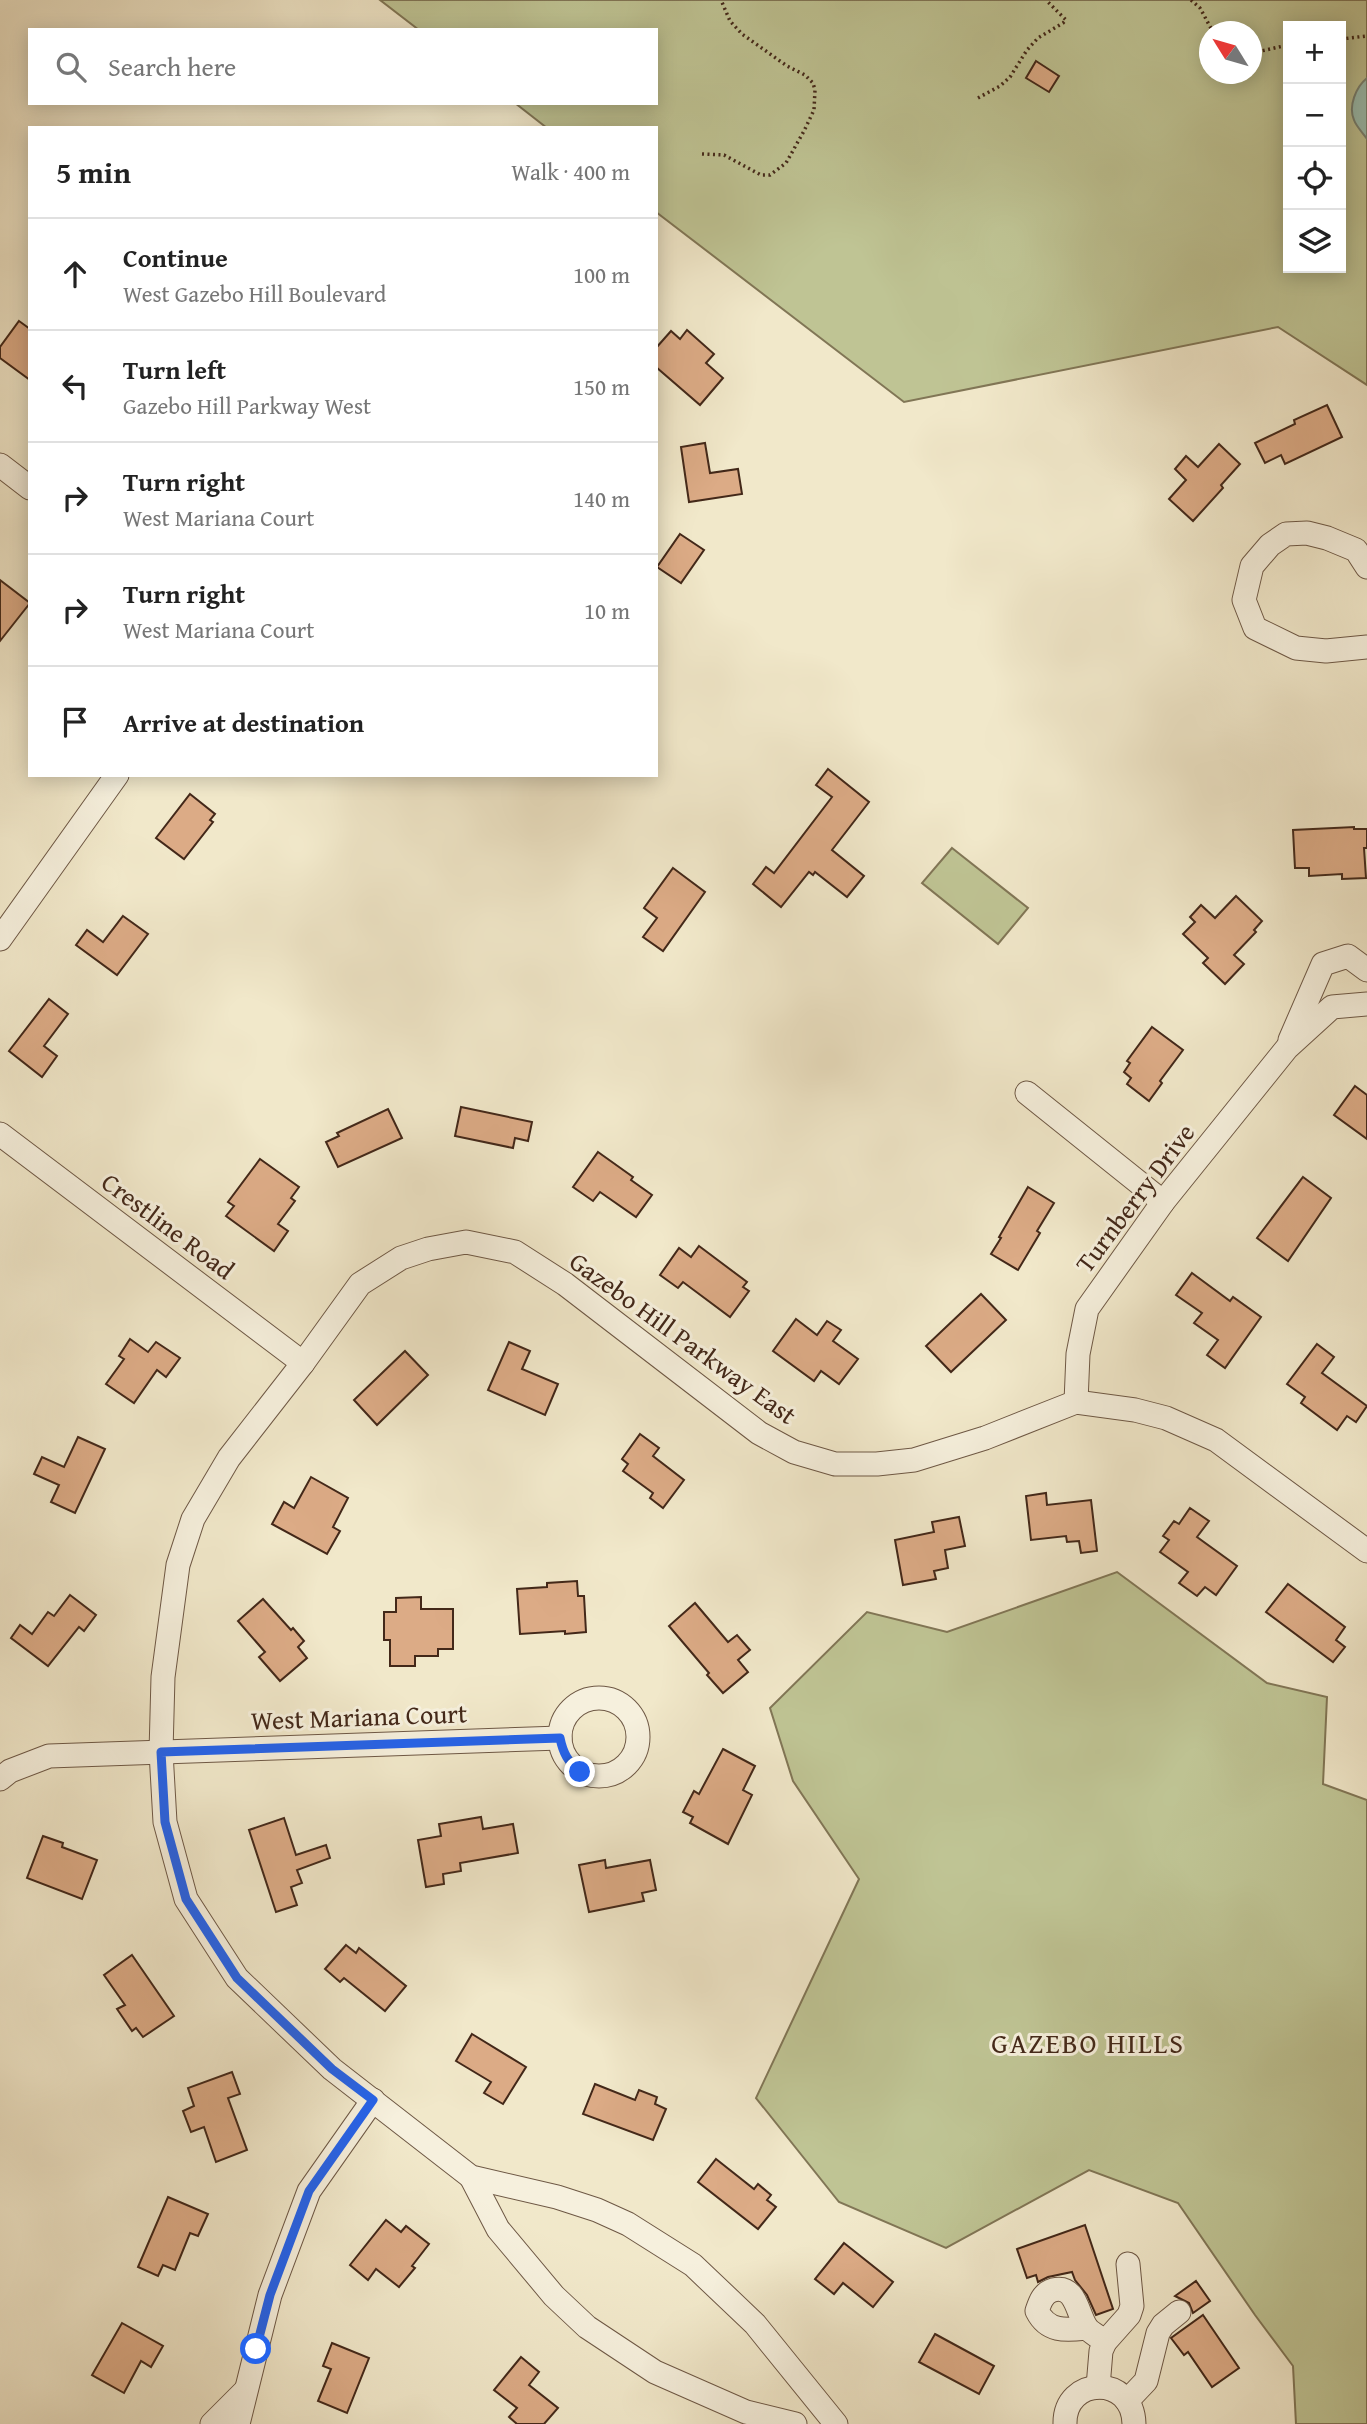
<!DOCTYPE html>
<meta charset="utf-8">
<style>
:root{--surface:#fff;--page:#f6f6f6;--text:#222;--muted:#767676;--line:#e0e0e0}
body{margin:0;font-family:"Gentium Book Plus",serif;background:var(--page);color:var(--text)}
.controls{position:absolute;right:21px;top:21px;display:grid;overflow:hidden;border-radius:0px;box-shadow:0 4px 18px #0003}
.controls button{width:63px;height:63px;display:grid;place-items:center;padding:0;border:0;border-bottom:2px solid var(--line);background:var(--surface);color:var(--text);font:35px sans-serif}
.compass{position:absolute;left:1199px;top:21px;width:63px;height:63px;border-radius:50%;background:var(--surface);box-shadow:0 4px 18px #0003;rotate:307deg}
.stop{position:absolute;width:21px;height:21px;margin:-16px;border:5px solid #2563eb;border-radius:50%;background:#fff}
.stop.end{background:#2563eb;border-color:#fff;box-shadow:0 2px 7px #0008}
.list{margin:0;padding:0;list-style:none}
h2{display:flex;justify-content:space-between;align-items:center;height:91px;margin:0;padding:0 28px;font-size:30px}
h2 small{font-size:23px;font-weight:400;color:var(--muted)}
.list li{display:grid;grid-template-columns:46px 1fr auto;gap:21px;align-items:center;box-sizing:border-box;height:112px;padding:0 28px;border-top:2px solid var(--line)}
.list b{display:block;font-size:26px;white-space:nowrap}
.list p{margin:0;font-size:23px;white-space:nowrap;color:var(--muted)}
.list em{font-size:23px;font-style:normal;color:var(--muted)}
.icon{flex:none;width:38px;height:38px;fill:none;stroke:currentColor;stroke-width:2;stroke-linecap:round;stroke-linejoin:round}
.map{position:relative;flex:none;width:1367px;height:2424px;overflow:hidden}
.search{position:absolute;background:var(--surface);box-shadow:0 4px 18px #0003;left:28px;top:28px;width:630px;height:77px;display:flex;align-items:center;gap:18px;box-sizing:border-box;padding:0 24px;border-radius:0px;color:var(--muted);font-size:26px}
.panel{position:absolute;background:var(--surface);box-shadow:0 4px 18px #0003;left:28px;top:126px;width:630px;height:651px;border-radius:0px}
.map>svg:first-child{display:block}
.green{fill:#bfc494;stroke:#817656;stroke-width:2;fill-rule:evenodd}
.water{fill:#9bc0b3;stroke:#788375;stroke-width:2}
.building{fill:#dcab86;stroke:#432819;stroke-width:2}
.lines{fill:none;stroke-linecap:round;stroke-linejoin:round}
.minor-casing{stroke:#6e5845;stroke-width:25}
.path{stroke:#432819;stroke-width:3.5;stroke-dasharray:2 3.5;stroke-linecap:butt}
.minor{stroke:#f6f0dd;stroke-width:23}
.route{stroke:#2563eb;stroke-width:9}
.labels{text-anchor:middle;stroke-width:6;stroke-linejoin:round;paint-order:stroke}
.street-label{font-size:26px;fill:#432819;stroke:#f6f0dd}
.neighbourhood-label{font-size:28px;letter-spacing:2px;fill:#432819;stroke:#f6f0dd}
</style>
<div class="map">
<svg width="1367" height="2424" viewBox="0 0 1367 2424">
<rect width="100%" height="100%" fill="#f1e8ca"/>
<filter id="stains"><feTurbulence type="fractalNoise" baseFrequency=".00286" numOctaves="4"/><feColorMatrix values="0 0 0 0 .2 0 0 0 0 .09 0 0 0 0 .02 0 0 0 .5 -.17"/></filter>
<radialGradient id="worn" r=".72"><stop offset=".6" stop-color="#630" stop-opacity="0"/><stop offset="1" stop-color="#630" stop-opacity=".3"/></radialGradient>
<g class="green">
<path d="M380,0H1367V385L1278,327L904,402L656,212V128H547L515,103H656V30H419ZM1288,26H1341V268H1288ZM1210,32H1252V74H1210Z"/>
<polygon points="952,848 1028,908 998,944 922,883"/>
<polygon points="1117,1572 1267,1683 1327,1697 1323,1784 1367,1800 1367,2424 1296,2424 1293,2366 1255,2315 1178,2203 1089,2170 946,2248 839,2202 756,2098 859,1879 793,1781 770,1708 867,1612 947,1632"/>
</g>
<path class="water" d="M1367,78V139C1363,133 1356,126 1354,120C1348,106 1356,87 1367,78Z"/>
<g class="building">
<polygon points="1036,61 1059,76 1049,92 1026,78"/>
<polygon points="19,321 30,329 30,380 0,358 0,347"/>
<polygon points="687,330 714,354 706,363 723,378 700,405 656,367 656,348 671,331 680,339"/>
<polygon points="1327,405 1342,437 1285,464 1281,455 1265,463 1255,443 1295,424 1294,420"/>
<polygon points="705,443 710,473 738,469 742,494 689,502 681,447"/>
<polygon points="1219,444 1240,464 1221,485 1223,488 1193,521 1169,499 1186,480 1175,469 1186,456 1198,467"/>
<polygon points="680,534 704,550 681,583 657,567"/>
<polygon points="0,580 30,603 0,641"/>
<polygon points="828,769 869,802 832,850 864,876 847,897 815,872 813,875 809,872 781,907 753,884 766,867 774,873 832,797 816,785"/>
<polygon points="190,794 215,814 210,820 213,822 184,859 156,838"/>
<polygon points="1354,827 1354,829 1367,829 1367,848 1364,848 1366,878 1342,879 1342,874 1309,876 1309,868 1295,868 1293,830"/>
<polygon points="673,868 705,892 663,951 643,937 657,918 644,908"/>
<polygon points="1236,896 1262,921 1254,930 1256,932 1234,955 1244,964 1225,984 1203,963 1208,958 1183,934 1195,922 1190,917 1201,905 1215,918"/>
<polygon points="123,916 148,934 117,975 76,945 87,930 103,942"/>
<polygon points="49,999 68,1014 44,1046 57,1056 42,1077 9,1051"/>
<polygon points="1152,1027 1183,1050 1160,1081 1162,1083 1149,1101 1127,1084 1131,1078 1124,1072 1130,1063 1127,1061"/>
<polygon points="1355,1086 1367,1095 1367,1139 1334,1115"/>
<polygon points="461,1107 532,1122 528,1141 515,1138 513,1148 455,1136"/>
<polygon points="388,1109 402,1138 338,1167 326,1142 339,1136 337,1133"/>
<polygon points="598,1152 633,1177 631,1180 652,1195 636,1217 600,1192 593,1201 573,1187"/>
<polygon points="260,1159 299,1187 291,1198 295,1201 278,1224 288,1231 274,1251 226,1216 234,1206 228,1202"/>
<polygon points="1303,1177 1331,1198 1288,1261 1257,1238"/>
<polygon points="1028,1187 1054,1203 1037,1231 1040,1233 1018,1270 991,1254 1001,1238 999,1237"/>
<polygon points="699,1246 747,1282 743,1287 749,1291 730,1317 683,1282 678,1288 660,1275 679,1248 691,1257"/>
<polygon points="1192,1273 1230,1301 1233,1297 1261,1317 1225,1368 1207,1355 1218,1340 1194,1323 1202,1313 1176,1295"/>
<polygon points="981,1294 1006,1320 951,1372 926,1346"/>
<polygon points="796,1319 817,1335 827,1321 841,1330 833,1341 858,1359 839,1384 821,1371 814,1381 773,1351"/>
<polygon points="130,1339 148,1352 156,1342 180,1358 166,1377 157,1370 134,1403 106,1384 124,1359 119,1356"/>
<polygon points="509,1342 530,1351 522,1369 558,1384 545,1415 488,1390"/>
<polygon points="1317,1344 1334,1357 1322,1373 1367,1406 1356,1422 1347,1416 1337,1430 1301,1403 1305,1397 1287,1384"/>
<polygon points="405,1351 428,1375 377,1425 354,1400"/>
<polygon points="640,1434 659,1448 653,1456 684,1480 663,1508 650,1498 653,1493 623,1471 628,1464 622,1459"/>
<polygon points="78,1437 105,1449 75,1513 51,1502 59,1485 34,1474 42,1457 64,1467"/>
<polygon points="311,1477 348,1498 333,1527 340,1531 327,1554 272,1524 284,1502 294,1508"/>
<polygon points="1046,1493 1047,1505 1091,1500 1097,1551 1081,1553 1079,1541 1067,1542 1066,1536 1031,1540 1026,1496"/>
<polygon points="1190,1508 1209,1521 1197,1537 1237,1566 1216,1595 1205,1587 1197,1596 1179,1583 1188,1572 1160,1552 1169,1540 1163,1536 1174,1521 1179,1524"/>
<polygon points="959,1517 965,1546 945,1550 948,1568 934,1571 936,1579 903,1585 895,1540 934,1532 932,1522"/>
<polygon points="577,1581 578,1596 584,1596 586,1632 565,1634 565,1631 520,1634 517,1589 547,1587 547,1583"/>
<polygon points="1288,1584 1345,1627 1336,1640 1345,1647 1333,1662 1266,1612"/>
<polygon points="70,1595 96,1615 84,1631 79,1627 48,1666 11,1638 20,1625 32,1634 48,1612 54,1616"/>
<polygon points="421,1597 421,1609 453,1609 453,1649 438,1649 438,1656 415,1656 415,1666 390,1666 390,1640 384,1640 384,1612 396,1612 396,1598"/>
<polygon points="263,1599 291,1630 293,1628 304,1641 298,1647 307,1658 280,1681 259,1657 265,1652 238,1621"/>
<polygon points="695,1603 728,1642 737,1635 750,1650 738,1660 748,1672 723,1693 707,1675 709,1673 669,1626"/>
<polygon points="723,1749 755,1766 743,1790 752,1795 728,1844 690,1823 693,1817 683,1812 694,1791 699,1794"/>
<polygon points="481,1817 483,1829 513,1824 518,1853 460,1863 461,1871 443,1874 444,1884 426,1887 418,1840 441,1836 439,1824"/>
<polygon points="284,1818 296,1855 326,1845 330,1858 297,1870 302,1883 291,1887 297,1905 276,1912 249,1830"/>
<polygon points="43,1836 63,1843 62,1847 97,1860 82,1899 27,1878"/>
<polygon points="605,1860 606,1868 650,1860 656,1890 642,1893 644,1901 589,1912 579,1865"/>
<polygon points="346,1945 356,1953 359,1948 406,1986 385,2011 344,1978 340,1982 325,1969"/>
<polygon points="132,1955 174,2016 143,2037 136,2028 132,2031 117,2009 125,2005 104,1975"/>
<polygon points="472,2034 526,2067 503,2104 484,2093 491,2082 456,2061"/>
<polygon points="232,2072 240,2094 228,2098 247,2150 216,2162 204,2127 191,2132 183,2111 194,2106 188,2088"/>
<polygon points="595,2084 635,2100 639,2090 657,2097 655,2104 666,2109 653,2140 583,2114"/>
<polygon points="716,2159 754,2189 758,2184 771,2195 767,2200 776,2207 758,2229 698,2182"/>
<polygon points="168,2197 208,2214 198,2236 190,2233 175,2270 163,2265 158,2276 138,2267"/>
<polygon points="386,2220 401,2232 406,2226 429,2244 412,2266 415,2268 399,2287 376,2269 368,2280 350,2265"/>
<polygon points="1085,2225 1113,2309 1096,2315 1087,2295 1075,2280 1072,2272 1048,2277 1038,2282 1036,2275 1027,2278 1017,2249"/>
<polygon points="844,2243 893,2282 873,2307 843,2283 834,2294 815,2279"/>
<polygon points="1196,2281 1210,2301 1193,2313 1189,2303 1175,2296"/>
<polygon points="1203,2315 1239,2368 1212,2387 1188,2352 1184,2355 1171,2338"/>
<polygon points="122,2323 163,2346 151,2367 141,2361 124,2393 92,2375"/>
<polygon points="935,2334 994,2366 979,2394 919,2362"/>
<polygon points="332,2343 369,2358 347,2413 318,2401 331,2369 323,2366"/>
<polygon points="521,2357 539,2372 529,2385 558,2408 544,2424 517,2424 509,2417 517,2408 494,2390"/>
</g>
<g class="lines">
<g class="minor-casing">
<g id="minor">
<polyline points="0,465 30,488"/>
<polyline points="1367,567 1356,550 1327,538 1307,533 1286,534 1270,545 1252,566 1244,600 1255,628 1296,648 1326,651 1367,647"/>
<polyline points="0,939 117,775"/>
<polyline points="1290,1040 1323,964 1348,956 1367,970"/>
<polyline points="1027,1093 1163,1202"/>
<polyline points="0,1134 303,1363"/>
<polyline points="1076,1402 1078,1354 1087,1309 1163,1202 1287,1048 1332,1007 1367,1004"/>
<circle cx="599" cy="1737" r="39"/>
<polyline points="0,1779 10,1771 49,1756 560,1738"/>
<polyline points="471,2177 498,2229 554,2296 587,2327 655,2372 746,2412 795,2424"/>
<path d="M1087,2328C1067,2330 1048,2333 1037,2311C1040,2302 1043,2293 1053,2290C1077,2284 1077,2315 1087,2328C1091,2333 1100,2337 1105,2342"/>
<polyline points="1098,2387 1101,2351 1105,2342 1129,2315 1132,2306 1128,2264"/>
<polyline points="1127,2401 1146,2381 1158,2333 1163,2325 1179,2312"/>
<polyline points="212,2424 245,2391"/>
<polyline points="238,2424 270,2295 309,2191 373,2100"/>
<polyline points="836,2424 755,2324 693,2265 628,2224 597,2210 557,2197 471,2177 332,2069 237,1978 186,1899 165,1822 161,1752 163,1677 178,1565 193,1519 229,1458 303,1363 360,1284 401,1258 428,1249 466,1242 515,1252 565,1284 759,1433 794,1452 835,1464 877,1464 914,1460 985,1438 1076,1402 1135,1410 1166,1418 1216,1440 1367,1551"/>
<path d="M1065,2424C1064,2376 1133,2374 1134,2424"/>
</g>
</g>
<g class="path">
<polyline points="1191,0 1200,8 1213,32"/>
<polyline points="1341,39 1367,36"/>
<polyline points="1252,53 1288,45"/>
<polyline points="978,98 1000,86 1010,77 1027,50 1038,38 1063,23 1066,20 1046,0"/>
<polyline points="702,154 724,155 761,175 770,175 786,163 804,131 814,110 815,90 813,83 805,75 787,66 742,34 730,21 721,0"/>
</g>
<use href="#minor" class="minor"/>
</g>
<g class="lines">
<path class="route" d="M256,2349L270,2295L309,2191L373,2100L332,2069L237,1978L186,1899L165,1822L161,1752L560,1738C563,1753 568,1762 580,1772"/>
</g>
<g class="labels">
<g class="street-label">
<text transform="translate(1135 1198) rotate(-53)" y="9">Turnberry Drive</text>
<text transform="translate(168 1226) rotate(37)" y="9">Crestline Road</text>
<text transform="translate(683 1338) rotate(36)" y="9">Gazebo Hill Parkway East</text>
<text transform="translate(359 1717) rotate(-2)" y="9">West Mariana Court</text>
</g>
<g class="neighbourhood-label">
<text x="1088" y="2053">GAZEBO HILLS</text>
</g>
</g>
<rect width="100%" height="100%" filter="url(#stains)"/>
<rect width="100%" height="100%" fill="url(#worn)"/>
</svg>
<div class="controls">
<button>+</button>
<button>−</button>
<button><svg class="icon" aria-label="locate" viewBox="0 0 24 24"><circle cx="12" cy="12" r="6"/><path d="M12 2v4M12 18v4M2 12h4M18 12h4"/></svg></button>
<button><svg class="icon" aria-label="layers" viewBox="0 0 24 24"><path d="M12 4l9 5-9 5-9-5zM3 14l9 5 9-5"/></svg></button>
</div>
<svg class="compass" viewBox="-18 -18 36 36"><path d="M0-13l5 13h-10z" fill="#e53935"/><path d="M0 13l5-13h-10z" fill="#767676"/></svg>
<div class="stop" style="left:256px;top:2349px"></div>
<div class="stop end" style="left:580px;top:1772px"></div>
<div class="search"><svg class="icon" aria-label="search" viewBox="0 0 24 24"><circle cx="10" cy="10" r="6"/><path d="M15 15l6 6"/></svg>Search here</div>
<section class="panel">
<h2>5 min<small>Walk · 400 m</small></h2>
<ul class="list">
<li><svg class="icon" aria-label="ahead" viewBox="0 0 24 24"><path d="M12 20V5M6 11l6-6 6 6"/></svg><div><b>Continue</b><p>West Gazebo Hill Boulevard</p></div><em>100 m</em></li>
<li><svg class="icon" aria-label="left" viewBox="0 0 24 24"><path d="M17 20v-9H6M10 6l-5 5 5 5"/></svg><div><b>Turn left</b><p>Gazebo Hill Parkway West</p></div><em>150 m</em></li>
<li><svg class="icon" aria-label="right" viewBox="0 0 24 24"><path d="M7 20v-9h11M14 6l5 5-5 5"/></svg><div><b>Turn right</b><p>West Mariana Court</p></div><em>140 m</em></li>
<li><svg class="icon" aria-label="right" viewBox="0 0 24 24"><path d="M7 20v-9h11M14 6l5 5-5 5"/></svg><div><b>Turn right</b><p>West Mariana Court</p></div><em>10 m</em></li>
<li><svg class="icon" aria-label="arrive" viewBox="0 0 24 24"><path d="M6 21V4h12l-3 4 3 4H6"/></svg><div><b>Arrive at destination</b></div></li>
</ul>
</section>
</div>
